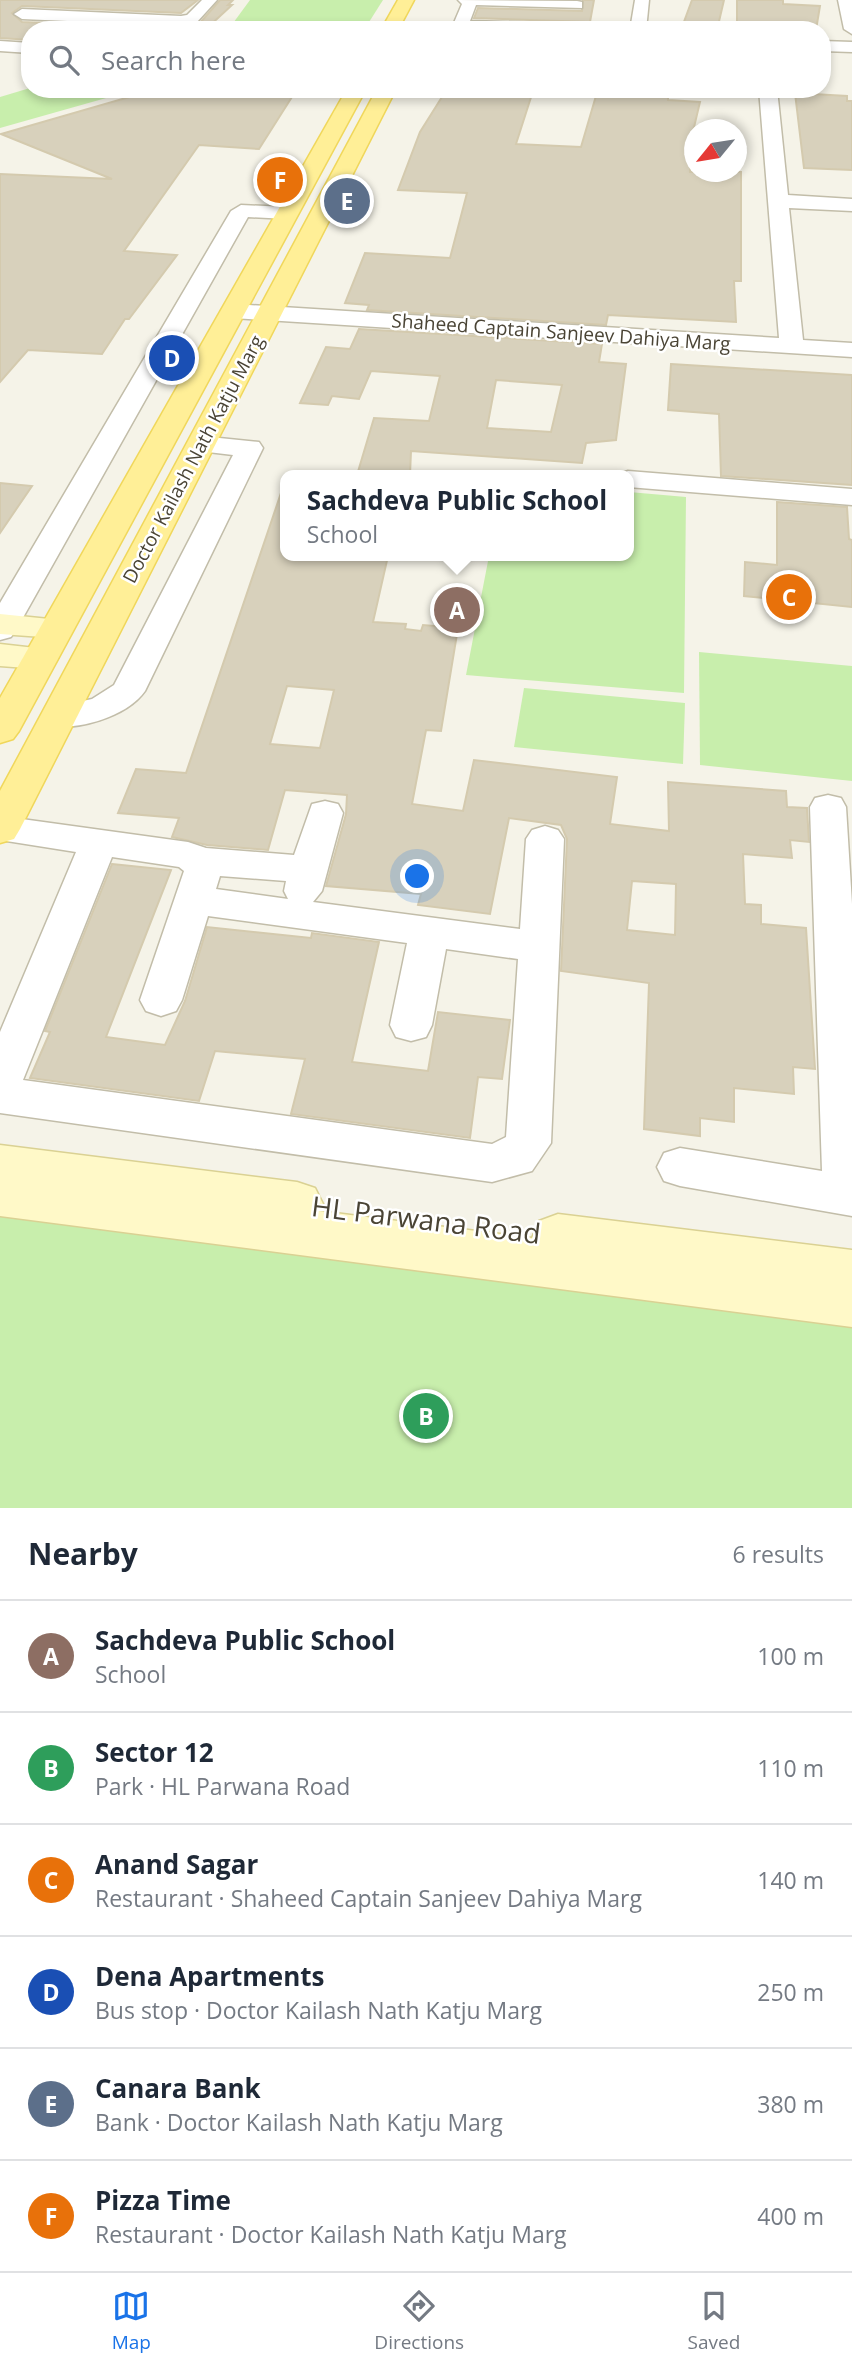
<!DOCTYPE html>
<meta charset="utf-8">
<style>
:root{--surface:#fff;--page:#f2f2f3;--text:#1f2937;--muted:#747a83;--line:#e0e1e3;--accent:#1a73e8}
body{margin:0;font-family:"Open Sans",sans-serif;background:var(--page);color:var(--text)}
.compass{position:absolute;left:684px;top:119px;width:63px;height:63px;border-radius:50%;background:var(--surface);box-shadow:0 4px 10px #0003;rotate:240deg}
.you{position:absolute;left:418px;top:877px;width:24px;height:24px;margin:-18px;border:5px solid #fff;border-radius:50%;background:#1a73e8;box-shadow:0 0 0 10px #1a73e833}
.badge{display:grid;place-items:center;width:46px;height:46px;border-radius:50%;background:var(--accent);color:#fff;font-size:23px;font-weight:700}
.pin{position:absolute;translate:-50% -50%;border:4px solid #fff;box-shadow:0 2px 7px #0006}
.popup{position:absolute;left:280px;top:470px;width:354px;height:91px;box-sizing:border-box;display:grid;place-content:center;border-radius:14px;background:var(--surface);filter:drop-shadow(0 2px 5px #0005);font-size:23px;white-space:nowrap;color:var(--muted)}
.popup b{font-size:26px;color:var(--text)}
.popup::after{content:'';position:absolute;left:50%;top:100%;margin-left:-14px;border:14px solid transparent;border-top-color:var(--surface)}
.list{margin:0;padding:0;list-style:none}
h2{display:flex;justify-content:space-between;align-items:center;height:91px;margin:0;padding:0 28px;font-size:30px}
h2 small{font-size:23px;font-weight:400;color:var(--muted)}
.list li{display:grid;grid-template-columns:46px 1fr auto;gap:21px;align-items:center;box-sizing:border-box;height:112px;padding:0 28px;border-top:2px solid var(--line)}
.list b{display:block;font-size:26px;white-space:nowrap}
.list p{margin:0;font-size:23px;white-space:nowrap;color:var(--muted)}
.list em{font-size:23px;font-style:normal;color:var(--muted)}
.icon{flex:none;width:38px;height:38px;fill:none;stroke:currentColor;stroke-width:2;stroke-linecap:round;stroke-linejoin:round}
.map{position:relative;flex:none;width:852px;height:1508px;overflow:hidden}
.search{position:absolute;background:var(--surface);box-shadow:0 4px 10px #0003;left:21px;right:21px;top:21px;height:77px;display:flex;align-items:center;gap:18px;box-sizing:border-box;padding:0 24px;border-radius:28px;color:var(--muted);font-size:26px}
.sheet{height:763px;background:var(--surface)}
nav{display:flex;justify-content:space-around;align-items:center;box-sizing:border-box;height:98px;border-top:2px solid var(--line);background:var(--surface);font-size:19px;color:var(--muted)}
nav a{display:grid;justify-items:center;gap:4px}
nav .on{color:var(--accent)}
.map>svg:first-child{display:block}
.green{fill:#c8eeac}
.building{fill:#d8d1bc;stroke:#d4caae;stroke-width:2;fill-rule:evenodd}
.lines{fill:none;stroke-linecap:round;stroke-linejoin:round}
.street-casing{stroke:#c2bda9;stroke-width:3}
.secondary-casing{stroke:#dad193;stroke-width:3}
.primary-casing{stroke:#f0d75b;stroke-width:3}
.street{fill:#fff;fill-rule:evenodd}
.secondary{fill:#fff9c8;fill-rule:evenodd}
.primary{fill:#ffef97;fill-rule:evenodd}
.labels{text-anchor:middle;stroke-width:5;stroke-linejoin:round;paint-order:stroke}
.far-street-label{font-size:19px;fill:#4a4435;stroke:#fff}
.near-street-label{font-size:28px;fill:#4a4435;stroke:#fff}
</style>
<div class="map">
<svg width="852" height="1508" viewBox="0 0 852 1508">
<rect width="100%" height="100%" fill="#f5f3e8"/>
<g class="green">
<polygon points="250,0 383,0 364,30 228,30"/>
<polygon points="30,88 30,89 138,89 0,128 0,97"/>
<polygon points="629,492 686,497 684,693 466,675 489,556 628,556"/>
<polygon points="699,652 852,666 852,781 700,765"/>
<polygon points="524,688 685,703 683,764 514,747"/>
<polygon points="0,1212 852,1323 852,1508 0,1508"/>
</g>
<g class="building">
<polygon points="0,0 198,0 181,13 22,6 12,13 22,22 181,29 199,24 220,0 233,0 228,5 232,5 205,30 46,26 41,30 30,30 30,40 0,38"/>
<polygon points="583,0 594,0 590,22 474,18 478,8 582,11"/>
<polygon points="692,0 724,0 717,30 681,30"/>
<polygon points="737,0 783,0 783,4 820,6 816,30 737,30"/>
<polygon points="157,89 297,89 259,149 199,145 124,251 177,255 129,319 125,319 102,354 28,350 0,382 0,174 112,179 1,134"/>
<polygon points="447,89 533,91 516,144 581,147 598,89 668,89 668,100 700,102 690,144 690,172 741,172 741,281 734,281 736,322 608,315 606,325 367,310 369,305 345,303 365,253 450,258 467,193 398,190 420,132"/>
<polygon points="795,93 847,96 847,101 852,101 852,170 804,168"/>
<path d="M359,329L602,344L599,362L626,364L616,440L586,443L582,463L411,451L410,475H357L374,418L429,421L440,376L371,371L359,399L332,396L328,405L300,403L326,347L350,349ZM496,380L562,385L551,432L487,428Z"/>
<polygon points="671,364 852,375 852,485 721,476 719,414 668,410"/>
<polygon points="0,483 32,486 0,533"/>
<path d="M282,490L285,491V556H388L373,622L406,624L405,629L421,631L423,625L458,628L441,731L426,730L412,804L463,811L474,760L617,777L610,824L669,831L668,782L786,791L787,807L807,808L809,842L790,840L792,858L743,854L745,904L761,905V924L806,928L815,1069L793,1067L794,1094L734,1088V1122L700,1118V1136L644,1129L649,983L561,971L567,839L561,825L509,818L490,914L418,905L421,894L326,886L346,814L347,795L285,790L268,850L207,845L172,837L179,818L118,813L136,769L186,773ZM287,686L334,690L320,748L270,744ZM632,881L676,884L675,935L627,930Z"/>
<polygon points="777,502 847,507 849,539 852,540 852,607 744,596 745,562 777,565"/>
<polygon points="112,864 171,870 106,1037 165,1045 185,1001 207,927 311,938 312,933 379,942 352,1062 428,1071 438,1012 510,1020 502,1079 478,1077 470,1138 291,1114 305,1059 215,1051 199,1101 30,1078 50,1032 45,1031"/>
</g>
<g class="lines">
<g class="street-casing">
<g id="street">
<polygon points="202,0 217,0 197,22 181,26 22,19 14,14 22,9 181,16 187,15"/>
<polygon points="458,0 577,1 582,2 582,8 476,5 470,21 606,25 614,30 461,30 453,25 462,4"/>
<polygon points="635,0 649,0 646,30 630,30"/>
<polygon points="838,0 852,0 852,34 844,29"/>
<polygon points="418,24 433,25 441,30 410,29"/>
<polygon points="0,41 30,43 30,53 0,51"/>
<polygon points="822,41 852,42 852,52 822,51"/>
<polygon points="759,89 777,89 788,195 852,199 852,211 789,208 803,340 852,343 852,357 233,318 225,316 221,311 225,306 233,304 779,338"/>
<polygon points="241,205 288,207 298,213 288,219 248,217 16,630 11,637 0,640 0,603 231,211"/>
<path d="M200,436L259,442L263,448L145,691C127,717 75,732 46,725L41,717L46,709L92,699L114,685L233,455L191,450L187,444L191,438Z"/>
<polygon points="628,471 852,489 852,505 628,487 628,475 617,475"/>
<polygon points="828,795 841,798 846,807 852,904 852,1216 680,1186 664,1181 657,1167 664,1153 680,1148 822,1171 810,807 815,798"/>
<path d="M325,801L338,804L343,813L322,891L313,902L520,929L526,839L532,830L545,826L558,830L564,839L551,1143L532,1171L492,1182L0,1113V1032L76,852L0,840V816L188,842L206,848L294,855L312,804ZM112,857L179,867L184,871L140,1000L146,1011L161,1016L176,1011L182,1000L208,916L407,943L390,1025L396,1037L411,1041L426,1037L432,1025L446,949L518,959L506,1137L492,1144L23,1080ZM220,876L286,881L284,891L288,899L216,889Z"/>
</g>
</g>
<g class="secondary-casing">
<g id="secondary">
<polygon points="0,614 69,621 74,628 69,635 57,638 0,634"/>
<polygon points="0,644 53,650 58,658 53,666 40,669 0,666"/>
<polygon points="0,1145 297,1182 315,1188 323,1204 319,1211 532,1238 539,1221 558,1214 852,1250 852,1327 0,1216"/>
</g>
</g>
<g class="primary-casing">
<g id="primary">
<polygon points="398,0 414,0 398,30 381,30"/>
<polygon points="347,89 366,89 19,731 13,739 0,743 0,698"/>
<polygon points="377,89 396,89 20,829 14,839 0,843 0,791"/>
</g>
</g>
<use href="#street" class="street"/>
<use href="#secondary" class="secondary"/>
<use href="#primary" class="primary"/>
</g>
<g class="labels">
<g class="far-street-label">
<text transform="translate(561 332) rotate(4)" y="7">Shaheed Captain Sanjeev Dahiya Marg</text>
<text transform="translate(193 459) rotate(-62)" y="7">Doctor Kailash Nath Katju Marg</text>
</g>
<g class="near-street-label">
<text transform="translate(426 1220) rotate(7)" y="10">HL Parwana Road</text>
</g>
</g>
</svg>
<svg class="compass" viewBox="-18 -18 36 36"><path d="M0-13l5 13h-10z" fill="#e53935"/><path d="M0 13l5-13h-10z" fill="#747a83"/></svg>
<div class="you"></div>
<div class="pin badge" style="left:457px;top:610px;background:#8d6e63">A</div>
<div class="popup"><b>Sachdeva Public School</b>School</div>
<div class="pin badge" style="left:426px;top:1416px;background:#2e9e5b">B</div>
<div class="pin badge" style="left:789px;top:597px;background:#e8710a">C</div>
<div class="pin badge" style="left:172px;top:358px;background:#1a4fb4">D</div>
<div class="pin badge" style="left:347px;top:201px;background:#5c6f8a">E</div>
<div class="pin badge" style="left:280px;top:180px;background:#e8710a">F</div>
<div class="search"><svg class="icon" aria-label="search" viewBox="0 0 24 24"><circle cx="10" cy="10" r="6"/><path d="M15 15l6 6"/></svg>Search here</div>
</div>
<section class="sheet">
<h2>Nearby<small>6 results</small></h2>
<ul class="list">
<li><span class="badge" style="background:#8d6e63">A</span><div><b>Sachdeva Public School</b><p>School</p></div><em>100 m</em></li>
<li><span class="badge" style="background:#2e9e5b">B</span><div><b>Sector 12</b><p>Park · HL Parwana Road</p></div><em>110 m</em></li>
<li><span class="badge" style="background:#e8710a">C</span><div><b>Anand Sagar</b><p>Restaurant · Shaheed Captain Sanjeev Dahiya Marg</p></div><em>140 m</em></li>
<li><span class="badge" style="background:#1a4fb4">D</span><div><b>Dena Apartments</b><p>Bus stop · Doctor Kailash Nath Katju Marg</p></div><em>250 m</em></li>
<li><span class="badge" style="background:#5c6f8a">E</span><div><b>Canara Bank</b><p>Bank · Doctor Kailash Nath Katju Marg</p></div><em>380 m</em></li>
<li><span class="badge" style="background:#e8710a">F</span><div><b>Pizza Time</b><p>Restaurant · Doctor Kailash Nath Katju Marg</p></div><em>400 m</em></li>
</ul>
</section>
<nav>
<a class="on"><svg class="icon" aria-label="map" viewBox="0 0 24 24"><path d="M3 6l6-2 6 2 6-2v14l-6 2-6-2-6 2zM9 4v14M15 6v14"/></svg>Map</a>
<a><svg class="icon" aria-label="directions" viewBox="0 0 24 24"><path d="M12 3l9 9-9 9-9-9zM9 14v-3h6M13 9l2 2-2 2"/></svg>Directions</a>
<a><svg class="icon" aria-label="saved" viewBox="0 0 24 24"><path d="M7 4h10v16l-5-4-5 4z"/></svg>Saved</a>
</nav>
